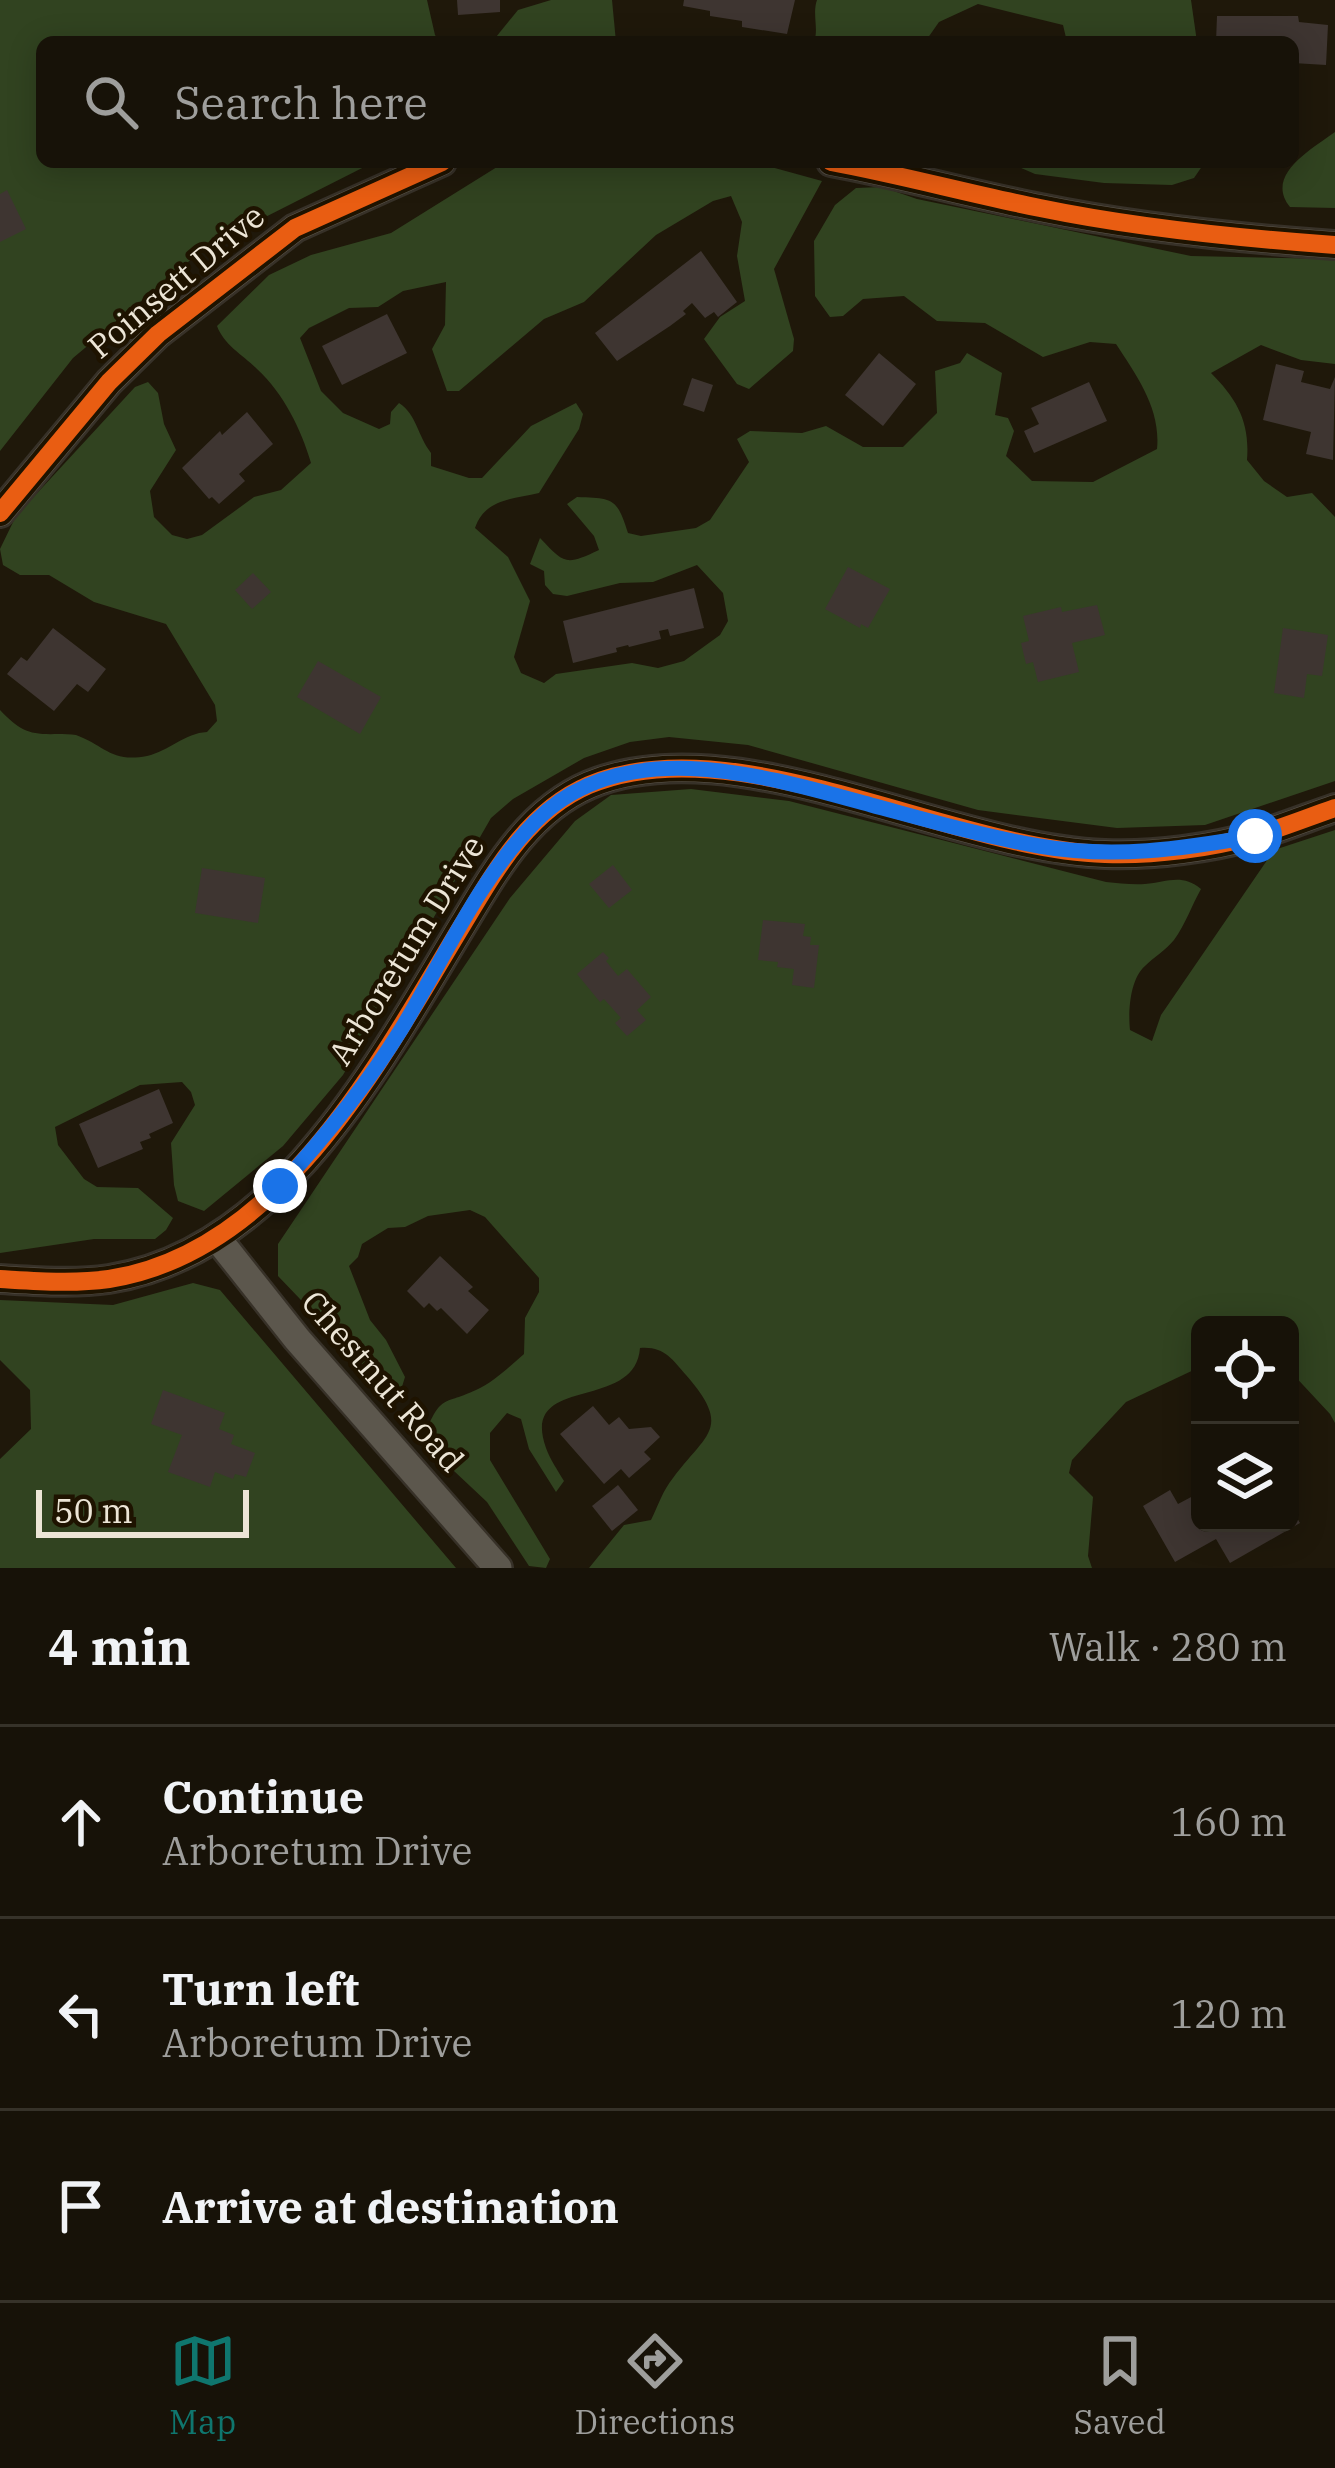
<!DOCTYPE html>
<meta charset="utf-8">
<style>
:root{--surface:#171208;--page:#201b12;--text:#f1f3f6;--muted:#9e9e9c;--line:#363229;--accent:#0f766e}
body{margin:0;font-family:"IBM Plex Serif",serif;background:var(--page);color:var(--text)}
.controls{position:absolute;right:36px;bottom:36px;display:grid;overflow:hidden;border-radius:18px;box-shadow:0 6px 30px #0003}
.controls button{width:108px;height:108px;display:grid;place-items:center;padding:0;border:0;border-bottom:3px solid var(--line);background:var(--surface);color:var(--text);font:60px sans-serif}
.scale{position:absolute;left:36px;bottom:30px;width:213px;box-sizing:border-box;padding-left:12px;border:6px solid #ece5d6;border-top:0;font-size:33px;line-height:42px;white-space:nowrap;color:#ece5d6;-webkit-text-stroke:9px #1e1300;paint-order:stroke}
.stop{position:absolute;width:36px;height:36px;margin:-27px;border:9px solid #1a73e8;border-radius:50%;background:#fff}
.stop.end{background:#1a73e8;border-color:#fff;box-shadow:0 3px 12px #0008}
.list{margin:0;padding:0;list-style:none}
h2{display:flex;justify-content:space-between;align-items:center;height:156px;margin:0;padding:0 48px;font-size:51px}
h2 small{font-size:39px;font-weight:400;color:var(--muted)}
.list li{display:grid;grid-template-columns:78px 1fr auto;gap:36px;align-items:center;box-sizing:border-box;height:192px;padding:0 48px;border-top:3px solid var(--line)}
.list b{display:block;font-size:45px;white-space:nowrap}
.list p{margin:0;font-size:39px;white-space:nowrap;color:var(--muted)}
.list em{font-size:39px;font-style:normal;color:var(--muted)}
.icon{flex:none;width:66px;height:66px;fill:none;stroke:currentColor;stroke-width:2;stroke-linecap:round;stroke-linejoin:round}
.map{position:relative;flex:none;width:1335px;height:1568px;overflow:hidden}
.search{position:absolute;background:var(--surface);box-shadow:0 6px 30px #0003;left:36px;right:36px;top:36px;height:132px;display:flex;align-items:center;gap:30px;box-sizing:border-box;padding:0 42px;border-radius:18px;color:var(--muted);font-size:45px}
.sheet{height:732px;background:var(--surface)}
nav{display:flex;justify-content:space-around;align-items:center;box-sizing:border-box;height:168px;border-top:3px solid var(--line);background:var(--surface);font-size:33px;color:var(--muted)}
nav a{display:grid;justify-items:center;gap:6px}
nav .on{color:var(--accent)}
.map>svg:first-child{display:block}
.green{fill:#314320}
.building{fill:#3e3531}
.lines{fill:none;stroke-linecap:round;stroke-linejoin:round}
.minor-casing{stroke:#373128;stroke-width:32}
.minor{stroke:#5c574d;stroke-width:27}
.cycleway-casing{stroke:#1e1300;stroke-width:26}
.cycleway{stroke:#e95d12;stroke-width:18}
.route{stroke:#1a73e8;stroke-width:15}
.labels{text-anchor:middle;stroke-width:9;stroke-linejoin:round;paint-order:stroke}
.street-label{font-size:33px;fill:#ece5d6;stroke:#1e1300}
</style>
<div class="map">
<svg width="1335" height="1568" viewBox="0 0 1335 1568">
<rect width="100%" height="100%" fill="#1f180a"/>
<g class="green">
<polygon points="0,0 427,0 435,35 440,42 42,42 42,162 374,162 206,247 73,358 0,451"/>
<polygon points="551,0 612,0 616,42 492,42 518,10"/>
<path d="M817,0H1191L1197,42H1067L1063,25L978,4L939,22L925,42H814C819,29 812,14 817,0Z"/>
<path d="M1335,132V208L1290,207C1264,175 1312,149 1335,132Z"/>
<path d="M505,162H753L822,181L774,269L794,339L793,351L749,389L737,384L704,339L720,317L745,301L737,256L742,222L731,196L713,201L656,235L584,302L544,319L459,391H447L432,349L445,325L446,282L403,291L378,307L349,308L309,328L300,338L321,391L343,413L379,429L390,424L391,412L399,403C417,415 417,435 431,453V466L469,478H482L531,426L576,403L583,414L579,429L539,493C512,499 485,499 475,528L508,557L530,601L514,657L521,673L544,683L556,674L632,663L658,668L684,661L720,635L728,621L723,593L697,565L653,582L620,583L567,596L553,594L545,585L544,571L530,564L540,538C565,564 565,566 599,550L594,536L567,504L577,497C613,498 617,498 628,533L641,536L696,528L710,520L749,462L737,439L750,431L802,433L826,426L863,447H903L937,413L935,371L960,363L967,353L1002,373L995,415L1008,418L1014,431L1006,456L1032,481L1093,482L1157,449C1161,409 1137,376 1116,344L1090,342L1043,357L985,323L937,321L904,296L863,299L843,316L830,317L815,296L814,241L835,205L856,188L882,187L917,199L1191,256L1335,259V364L1301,360L1261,345L1211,373C1237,399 1250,422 1247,460L1264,481L1287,497L1312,493L1335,517V781L1205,825L1117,828L978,810L748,745L669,737L630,742L584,758L513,799L491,818L343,1075L283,1146L204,1211L178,1201L174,1185L171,1143L195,1105L191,1092L182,1082L140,1085L55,1127L58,1145L84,1179L97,1187L138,1188L173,1218L166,1230L155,1239H94L0,1253V710C20,731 29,735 58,734C63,734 71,734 76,735C104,745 111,763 147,756C169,751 185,733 207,732L217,721L215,705L166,624L94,602L49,575H20L3,565L0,549L16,516L135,387L148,382L158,393L164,424L176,450L150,491L154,517L172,535L187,539L202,535L254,497L281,490L311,463C301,429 284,394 257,369C243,355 224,345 217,326L269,275L311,255L391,233Z"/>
<polygon points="1007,162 1205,162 1194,178 1172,185 1104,183 1035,174"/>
<path d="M691,789L789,801L1106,882C1118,883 1132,885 1145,884C1167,882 1182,873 1201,889C1192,905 1185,925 1174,940C1166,950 1154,957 1145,966C1130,979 1128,1011 1130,1030L1152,1041L1161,1015L1274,850L1335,830V1423L1330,1414L1290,1371V1325H1200V1367L1126,1402L1072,1460L1069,1473L1093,1497L1088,1556L1092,1568H589L624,1525L651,1520C658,1506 663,1490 673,1478C706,1433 733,1429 686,1375C672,1359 664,1346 640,1348C635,1413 519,1373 546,1448C550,1459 558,1471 564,1481L556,1492L529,1449L521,1419L507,1413L490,1433V1460L550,1559L546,1568L529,1566L487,1502L437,1455L426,1431C442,1394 444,1405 476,1390C494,1382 509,1367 524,1354L525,1318L539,1292V1278L485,1217L470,1210L428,1216L405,1227L388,1228L362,1244L358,1257L349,1266L370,1320L386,1340L405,1377L401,1390L388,1391L278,1276V1244L510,898L575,821L611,795Z"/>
<polygon points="193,1283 220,1290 456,1568 0,1568 0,1459 31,1429 30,1390 0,1360 0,1300 113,1305"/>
</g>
<g class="building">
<polygon points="457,0 500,0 500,12 458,15"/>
<polygon points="684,0 795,0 787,34 742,27 742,21 710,16 710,11 683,6"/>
<polygon points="1217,16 1298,16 1299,22 1328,25 1326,65 1293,63 1293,42 1216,42"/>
<polygon points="978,37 1051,37 1052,42 978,42"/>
<polygon points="7,190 26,229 0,242 0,194"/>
<polygon points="701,251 737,302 718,317 714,312 705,318 692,303 683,311 686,314 670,326 617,361 595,333"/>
<polygon points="387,314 407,353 342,385 322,346"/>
<polygon points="879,353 916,384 883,426 845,395"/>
<polygon points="1276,364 1304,371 1301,382 1330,389 1335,377 1333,460 1306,454 1311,432 1263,420"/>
<polygon points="692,378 713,385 704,412 683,405"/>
<polygon points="1089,382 1107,421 1034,453 1024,431 1039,424 1031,408"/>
<polygon points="247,412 273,444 239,474 245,481 219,504 212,497 209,499 182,468 220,431 222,435"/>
<polygon points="848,567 890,589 868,628 861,624 860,628 825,609"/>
<polygon points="253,573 271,592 252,609 235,590"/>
<polygon points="694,588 704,628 670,636 668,629 659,631 661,639 629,647 628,645 616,648 617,652 573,663 563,621"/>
<polygon points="1097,605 1105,635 1072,643 1079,672 1038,682 1033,662 1026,664 1021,643 1029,641 1023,616 1061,607 1062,612"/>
<polygon points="53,628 106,669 88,692 77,684 54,711 7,674 21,657 27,661"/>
<polygon points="1283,628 1328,635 1322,676 1307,674 1304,698 1274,693"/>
<polygon points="318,661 381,697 360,734 297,697"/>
<polygon points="613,865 632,890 609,908 589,884"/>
<polygon points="202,868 265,878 258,923 195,913"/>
<polygon points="763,920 805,924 803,936 811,937 810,945 819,945 814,988 792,985 794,969 777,967 778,962 758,960"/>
<polygon points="603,952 609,958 606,961 618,976 627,969 651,997 637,1010 646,1020 627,1036 615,1023 621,1018 604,999 600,1002 577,974"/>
<polygon points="159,1089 173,1123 149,1134 151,1138 140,1142 143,1149 98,1168 79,1124"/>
<polygon points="440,1256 473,1287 468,1291 489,1310 467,1334 441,1308 437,1311 429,1303 424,1308 407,1291"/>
<polygon points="163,1390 225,1413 219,1429 234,1435 231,1444 255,1453 246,1477 235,1474 233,1479 215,1472 210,1487 168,1472 182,1435 151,1424"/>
<polygon points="593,1406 609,1425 619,1417 629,1429 651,1427 660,1437 644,1452 651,1459 629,1478 621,1469 604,1484 560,1434"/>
<polygon points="618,1485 638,1510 612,1531 592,1506"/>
<polygon points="1200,1485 1200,1523 1290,1523 1290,1506 1300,1523 1230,1563 1216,1539 1175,1562 1143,1506 1170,1490 1178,1504 1193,1496 1191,1491"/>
</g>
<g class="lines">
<g class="minor-casing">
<g id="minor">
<path d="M831,162C901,175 970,194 1040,208C1137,228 1236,238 1335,245"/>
<polyline points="0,513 109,382 158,334 295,228 442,162"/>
<polyline points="217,1238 297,1339 498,1568"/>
<path d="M0,1279C36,1281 73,1284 109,1279C282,1252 381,1059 463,924C495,871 528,811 589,785C734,724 949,849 1105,854C1154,856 1211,848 1258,835C1284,827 1309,817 1335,808"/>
</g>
</g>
<use href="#minor" class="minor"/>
<g class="cycleway-casing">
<g id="cycleway">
<path d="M831,162C901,175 970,194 1040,208C1137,228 1236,238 1335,245"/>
<polyline points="0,513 109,382 158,334 295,228 442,162"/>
<path d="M0,1279C36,1281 73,1284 109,1279C282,1252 381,1059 463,924C495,871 528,811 589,785C734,724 949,849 1105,854C1154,856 1211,848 1258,835C1284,827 1309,817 1335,808"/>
</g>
</g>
<use href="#cycleway" class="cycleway"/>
</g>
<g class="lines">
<path class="route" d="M280,1186C325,1137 367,1085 402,1028C444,959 478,880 535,822C623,732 766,776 871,805C927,820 982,836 1039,846C1113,859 1182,849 1255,836"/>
</g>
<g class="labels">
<g class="street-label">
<text transform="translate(176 281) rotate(-40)" y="12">Poinsett Drive</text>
<text transform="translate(406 950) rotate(-58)" y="12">Arboretum Drive</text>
<text transform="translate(383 1381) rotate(49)" y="12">Chestnut Road</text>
</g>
</g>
</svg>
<div class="controls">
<button><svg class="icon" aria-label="locate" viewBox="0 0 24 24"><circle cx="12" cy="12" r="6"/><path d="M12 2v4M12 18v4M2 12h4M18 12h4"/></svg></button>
<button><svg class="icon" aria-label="layers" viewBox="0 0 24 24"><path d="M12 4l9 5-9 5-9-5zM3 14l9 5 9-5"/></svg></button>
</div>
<div class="scale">50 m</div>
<div class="stop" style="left:1255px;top:836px"></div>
<div class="stop end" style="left:280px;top:1186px"></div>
<div class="search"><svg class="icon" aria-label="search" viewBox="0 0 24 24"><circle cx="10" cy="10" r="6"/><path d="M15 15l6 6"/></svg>Search here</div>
</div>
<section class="sheet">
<h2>4 min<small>Walk · 280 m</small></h2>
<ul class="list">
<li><svg class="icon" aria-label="ahead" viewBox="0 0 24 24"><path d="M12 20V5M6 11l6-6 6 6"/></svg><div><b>Continue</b><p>Arboretum Drive</p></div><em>160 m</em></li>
<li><svg class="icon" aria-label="left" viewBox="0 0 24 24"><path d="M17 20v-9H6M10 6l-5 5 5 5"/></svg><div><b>Turn left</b><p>Arboretum Drive</p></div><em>120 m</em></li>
<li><svg class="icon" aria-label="arrive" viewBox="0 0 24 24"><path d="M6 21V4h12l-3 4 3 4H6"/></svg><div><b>Arrive at destination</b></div></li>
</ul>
</section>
<nav>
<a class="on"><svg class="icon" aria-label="map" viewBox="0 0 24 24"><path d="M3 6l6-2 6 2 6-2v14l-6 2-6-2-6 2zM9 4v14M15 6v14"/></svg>Map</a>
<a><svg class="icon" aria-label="directions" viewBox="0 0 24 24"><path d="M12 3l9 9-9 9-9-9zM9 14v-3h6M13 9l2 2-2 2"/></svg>Directions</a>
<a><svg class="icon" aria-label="saved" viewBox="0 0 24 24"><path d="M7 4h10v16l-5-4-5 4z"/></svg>Saved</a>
</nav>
